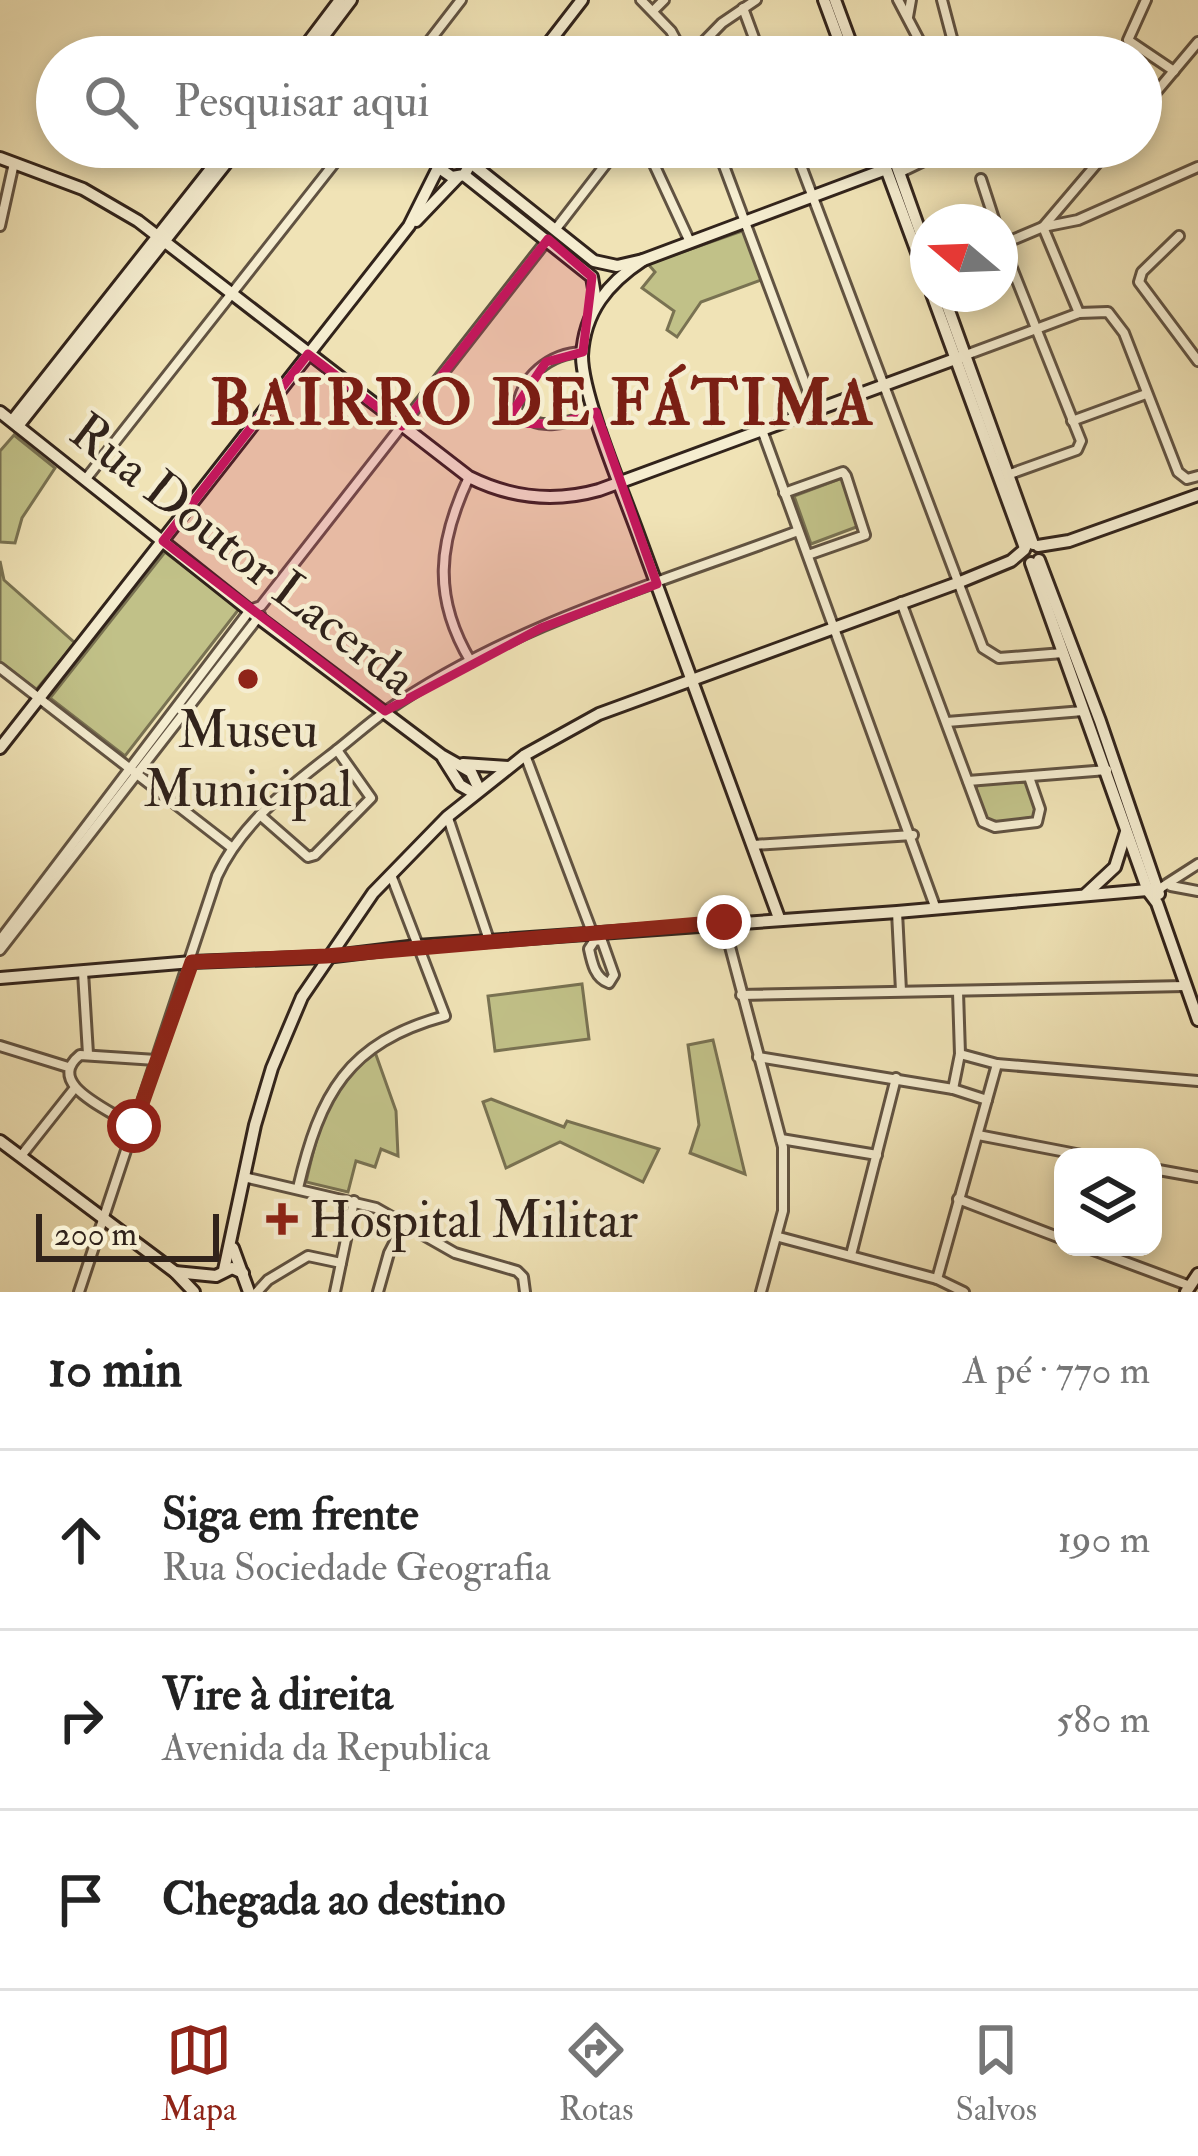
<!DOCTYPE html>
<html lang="pt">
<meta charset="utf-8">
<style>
:root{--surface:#fff;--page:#f6f6f6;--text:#222;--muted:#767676;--line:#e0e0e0;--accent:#8f2418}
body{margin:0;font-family:"IM FELL Double Pica",serif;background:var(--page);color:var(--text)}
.controls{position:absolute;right:36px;bottom:36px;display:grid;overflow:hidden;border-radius:24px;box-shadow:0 6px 18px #0003}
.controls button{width:108px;height:108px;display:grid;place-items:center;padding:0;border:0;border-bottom:3px solid var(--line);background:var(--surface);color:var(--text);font:60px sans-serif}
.compass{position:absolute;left:910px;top:204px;width:108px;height:108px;border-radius:50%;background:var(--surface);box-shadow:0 6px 18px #0003;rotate:289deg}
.scale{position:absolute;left:36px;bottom:30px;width:183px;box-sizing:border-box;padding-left:12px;border:6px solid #31231b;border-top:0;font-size:33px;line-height:42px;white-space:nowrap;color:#31231b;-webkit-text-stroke:9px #f5edd0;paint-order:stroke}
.stop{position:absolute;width:36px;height:36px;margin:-27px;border:9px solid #8f2418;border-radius:50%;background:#fff}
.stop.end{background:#8f2418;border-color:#fff;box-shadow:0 3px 12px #0008}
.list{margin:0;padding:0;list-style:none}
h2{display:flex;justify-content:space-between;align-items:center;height:156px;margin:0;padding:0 48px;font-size:51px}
h2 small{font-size:39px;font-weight:400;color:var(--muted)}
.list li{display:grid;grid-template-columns:78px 1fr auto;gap:36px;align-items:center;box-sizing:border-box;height:180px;padding:0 48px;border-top:3px solid var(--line)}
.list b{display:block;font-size:45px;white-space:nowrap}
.list p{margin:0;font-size:39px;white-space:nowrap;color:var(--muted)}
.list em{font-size:39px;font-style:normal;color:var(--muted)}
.icon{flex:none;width:66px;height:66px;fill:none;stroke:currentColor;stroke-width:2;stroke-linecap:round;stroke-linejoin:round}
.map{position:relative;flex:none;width:1198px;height:1292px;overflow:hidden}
.search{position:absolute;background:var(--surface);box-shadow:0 6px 18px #0003;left:36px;right:36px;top:36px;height:132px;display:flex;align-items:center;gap:30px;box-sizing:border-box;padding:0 42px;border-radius:66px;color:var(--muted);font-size:45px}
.sheet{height:696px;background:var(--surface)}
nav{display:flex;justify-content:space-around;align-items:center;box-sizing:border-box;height:168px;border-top:3px solid var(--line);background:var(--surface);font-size:33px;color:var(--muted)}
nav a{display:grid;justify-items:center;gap:6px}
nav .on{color:var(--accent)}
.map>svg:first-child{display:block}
.green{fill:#c1c188;stroke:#797252;stroke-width:3}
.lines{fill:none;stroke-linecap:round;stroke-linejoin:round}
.street-casing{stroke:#615342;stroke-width:14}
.secondary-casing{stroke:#31231b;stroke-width:16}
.street{stroke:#f5edd0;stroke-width:8}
.secondary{stroke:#f5edd0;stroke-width:10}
.route{stroke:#8f2418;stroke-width:15}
.marked{fill:#c2185b;fill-opacity:0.2;stroke:#c2185b;stroke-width:9;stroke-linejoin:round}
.poi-dot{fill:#8f2418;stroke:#f5edd0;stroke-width:4.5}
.labels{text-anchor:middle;stroke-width:9;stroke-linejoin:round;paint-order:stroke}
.street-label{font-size:51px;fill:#31231b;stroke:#f5edd0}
.poi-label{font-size:51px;fill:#31231b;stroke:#f5edd0}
.district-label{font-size:63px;font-weight:bold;letter-spacing:3px;fill:#7a1f14;stroke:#f5edd0}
</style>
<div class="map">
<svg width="1198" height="1292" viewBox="0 0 1198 1292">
<rect width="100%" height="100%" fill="#f0e3b6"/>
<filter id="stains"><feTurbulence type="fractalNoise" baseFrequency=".00167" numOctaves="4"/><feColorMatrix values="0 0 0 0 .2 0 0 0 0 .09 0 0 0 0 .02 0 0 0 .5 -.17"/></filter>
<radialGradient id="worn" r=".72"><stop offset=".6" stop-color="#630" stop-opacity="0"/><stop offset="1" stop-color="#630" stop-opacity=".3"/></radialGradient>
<g class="green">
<polygon points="742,231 747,233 764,279 701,302 677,337 667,330 674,311 642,288 655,272 648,264"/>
<polygon points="14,435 55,468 22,518 15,543 0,542 0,451"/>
<polygon points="842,478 859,526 811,544 794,496"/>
<polygon points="165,552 239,609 125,756 50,698"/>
<polygon points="0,561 4,580 75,643 36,690 0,662"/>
<polygon points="1026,782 1036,812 1034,817 991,824 985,819 976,788 978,784"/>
<polygon points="582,984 589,1039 495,1051 488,996"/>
<polygon points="713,1040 745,1174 690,1153 699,1125 688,1045"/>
<path d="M375,1052L396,1111L398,1156L381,1149L375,1167L356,1161L348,1192L306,1182C319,1126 328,1088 375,1052Z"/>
<polygon points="491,1099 564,1127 567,1121 659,1149 643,1182 560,1142 506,1168 483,1102"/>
</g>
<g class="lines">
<g class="street-casing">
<g id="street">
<polyline points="641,0 671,31 685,57"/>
<polyline points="898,0 928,57"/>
<polyline points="1146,0 1128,40 1174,71"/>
<polyline points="743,8 761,57"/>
<polyline points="654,10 664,0"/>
<polyline points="908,17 911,0"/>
<polyline points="417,57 461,0"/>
<polyline points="689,57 722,23 756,0"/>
<polyline points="934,57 952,38 942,0"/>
<polyline points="1141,110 1198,42"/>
<polyline points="646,147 690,242"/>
<polyline points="717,147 815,410"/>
<polyline points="794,147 983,648 999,658 1063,653"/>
<polyline points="899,173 953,147"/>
<polyline points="981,179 995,222"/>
<polyline points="0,226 14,163"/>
<polyline points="555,230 619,147"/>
<polyline points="1179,236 1142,272 1139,282 1198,361"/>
<polyline points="1000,238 1081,441 1077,450 1010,474"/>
<polyline points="1000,245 1043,227 1078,220 1198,167"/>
<polyline points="1079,313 1043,227 1111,147"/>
<path d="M583,352C550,353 520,377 517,411C538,433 569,423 594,413"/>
<polyline points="966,355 1079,313 1108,312 1124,333 1178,472 1187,479 1198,476"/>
<polyline points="1072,421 1146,394"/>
<polyline points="762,430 936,909"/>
<path d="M469,477C438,543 432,597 471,662"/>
<polyline points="85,480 347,147"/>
<polyline points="784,493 843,472 846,476 865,535 808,555"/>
<polyline points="901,602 983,822 995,827 1037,822 1040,809 1029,777"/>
<polyline points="0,668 231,847"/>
<polyline points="947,722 1083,711"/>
<path d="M525,755L595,940L602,941L614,975L609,983C595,978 592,963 589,949L595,940"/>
<polyline points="968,781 1107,770"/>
<polyline points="260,815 308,857 315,855 371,798 337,750"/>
<polyline points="448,818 489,940"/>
<polyline points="753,845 913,835"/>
<polyline points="1171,886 1198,891"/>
<polyline points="1159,889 1198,864"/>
<polyline points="897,912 901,991"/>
<polyline points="724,924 783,1147 783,1211 761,1292"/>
<polyline points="0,940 250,610 261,606 547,240"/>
<polyline points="0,950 260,615"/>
<polyline points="83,972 88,1054"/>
<polyline points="741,995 1185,986"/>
<polyline points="0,1046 68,1067"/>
<polyline points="960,1054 997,1064 1198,1081"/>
<polyline points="758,1057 953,1089 987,1100"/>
<polyline points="953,1089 960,1054 958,992"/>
<path d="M134,1127C112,1110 43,1085 80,1055L156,1060"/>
<polyline points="978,1135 1092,1157"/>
<polyline points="781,1139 877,1155"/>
<polyline points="21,1156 74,1089"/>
<polyline points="1153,1169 1198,1177"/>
<polyline points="244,1177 376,1208 455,1253 517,1271 523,1277 525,1292"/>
<path d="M298,1188C320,1094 347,1043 445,1016L391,875"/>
<polyline points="958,1199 1063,1239"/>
<polyline points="779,1237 937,1279 964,1292"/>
<polyline points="1085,1247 1190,1286"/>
<polyline points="851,1255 896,1078"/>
<polyline points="937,1279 997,1064"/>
<path d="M79,1292L217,876C240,826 285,790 328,757C348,742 366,725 386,711C510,625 659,583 798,531"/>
<polyline points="257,1292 268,1280 308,1256 341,1263"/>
<polyline points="335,1292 354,1201"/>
<polyline points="378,1292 389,1253 405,1222"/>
</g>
</g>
<g class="secondary-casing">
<g id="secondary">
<polyline points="824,0 845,57"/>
<polyline points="835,0 856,57"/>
<polyline points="297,57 340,0"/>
<polyline points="308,57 351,0"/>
<polyline points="538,57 582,0"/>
<polyline points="451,147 440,162 442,170 452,177 464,175 471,163 467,152 459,147"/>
<polyline points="878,147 928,282"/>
<polyline points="890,147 928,254"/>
<path d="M0,158L83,189L138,221L469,477C511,498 553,503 599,490L966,355"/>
<polyline points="471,163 594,261 617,266 643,260 886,169"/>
<polyline points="464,175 592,277 596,301"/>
<polyline points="416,221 458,177"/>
<path d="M643,260C608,283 584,312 582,356C582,395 622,490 637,531C685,659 732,788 779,918"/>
<polyline points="932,294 1025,548"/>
<polyline points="943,294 1033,544"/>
<polyline points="0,412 259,618 441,755 471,772 479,789"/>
<polyline points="12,421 228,147"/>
<polyline points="18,426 239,147"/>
<polyline points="1038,546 1069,541 1198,495"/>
<polyline points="1039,560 1100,721 1159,894"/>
<polyline points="1031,563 1148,891 1157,903 1198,1020"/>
<polyline points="0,748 409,226 440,164"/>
<polyline points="443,758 460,785 474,793"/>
<polyline points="463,764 508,767"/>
<polyline points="1086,894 1115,867 1126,832"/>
<polyline points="0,978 192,962 326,957 417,946 897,912 1159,889"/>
<polyline points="0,1141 175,1272 194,1292"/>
<polyline points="233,1248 249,1292"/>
<polyline points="224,1270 255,1125 272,1068 302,997 373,893 447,817 525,755 599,714 960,582 1011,561 1024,550"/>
<polyline points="175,1272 216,1276 232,1268 243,1273"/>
<polyline points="1186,1292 1198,1274"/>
</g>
</g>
<use href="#street" class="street"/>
<use href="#secondary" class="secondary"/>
</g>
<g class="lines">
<polyline class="route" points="134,1126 192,962 326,956 724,922"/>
</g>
<path class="marked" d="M548,239L592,277L583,352L546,362L505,423L557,424L596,412L657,584L541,628L385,711L163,541L308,354L402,426Z"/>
<g class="poi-dot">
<circle cx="248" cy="679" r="12"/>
<path d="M276 1201h12v12h12v12h-12v12h-12v-12h-12v-12h12z"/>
</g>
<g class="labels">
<g class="street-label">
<text transform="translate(244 553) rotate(38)" y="18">Rua Doutor Lacerda</text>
</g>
<g class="poi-label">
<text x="248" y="747">Museu<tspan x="248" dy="59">Municipal</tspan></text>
<text x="309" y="1237" text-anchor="start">Hospital Militar</text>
</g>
<g class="district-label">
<text x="543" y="424">BAIRRO DE FÁTIMA</text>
</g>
</g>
<rect width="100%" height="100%" filter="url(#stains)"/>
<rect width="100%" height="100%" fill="url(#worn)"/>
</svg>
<div class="controls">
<button><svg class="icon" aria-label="layers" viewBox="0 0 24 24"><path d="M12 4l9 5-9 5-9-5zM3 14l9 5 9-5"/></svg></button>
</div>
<svg class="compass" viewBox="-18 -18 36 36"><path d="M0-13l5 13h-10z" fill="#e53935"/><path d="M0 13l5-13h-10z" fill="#767676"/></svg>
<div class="scale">200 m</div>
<div class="stop" style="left:134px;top:1126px"></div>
<div class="stop end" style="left:724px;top:922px"></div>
<div class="search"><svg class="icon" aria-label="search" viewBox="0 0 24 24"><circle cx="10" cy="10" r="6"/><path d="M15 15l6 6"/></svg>Pesquisar aqui</div>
</div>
<section class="sheet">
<h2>10 min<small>A pé · 770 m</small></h2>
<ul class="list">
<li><svg class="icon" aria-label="ahead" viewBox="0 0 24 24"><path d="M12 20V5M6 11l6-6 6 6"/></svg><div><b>Siga em frente</b><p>Rua Sociedade Geografia</p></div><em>190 m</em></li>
<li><svg class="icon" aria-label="right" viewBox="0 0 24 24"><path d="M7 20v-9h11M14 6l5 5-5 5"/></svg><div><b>Vire à direita</b><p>Avenida da Republica</p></div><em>580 m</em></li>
<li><svg class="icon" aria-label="arrive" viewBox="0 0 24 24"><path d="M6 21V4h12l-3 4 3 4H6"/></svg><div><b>Chegada ao destino</b></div></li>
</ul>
</section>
<nav>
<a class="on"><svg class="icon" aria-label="map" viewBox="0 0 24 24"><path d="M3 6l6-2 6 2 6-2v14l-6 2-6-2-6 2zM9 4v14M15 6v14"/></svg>Mapa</a>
<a><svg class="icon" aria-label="directions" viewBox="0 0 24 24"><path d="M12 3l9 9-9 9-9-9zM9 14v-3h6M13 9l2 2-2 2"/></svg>Rotas</a>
<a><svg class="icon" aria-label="saved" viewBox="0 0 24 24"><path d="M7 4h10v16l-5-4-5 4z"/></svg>Salvos</a>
</nav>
